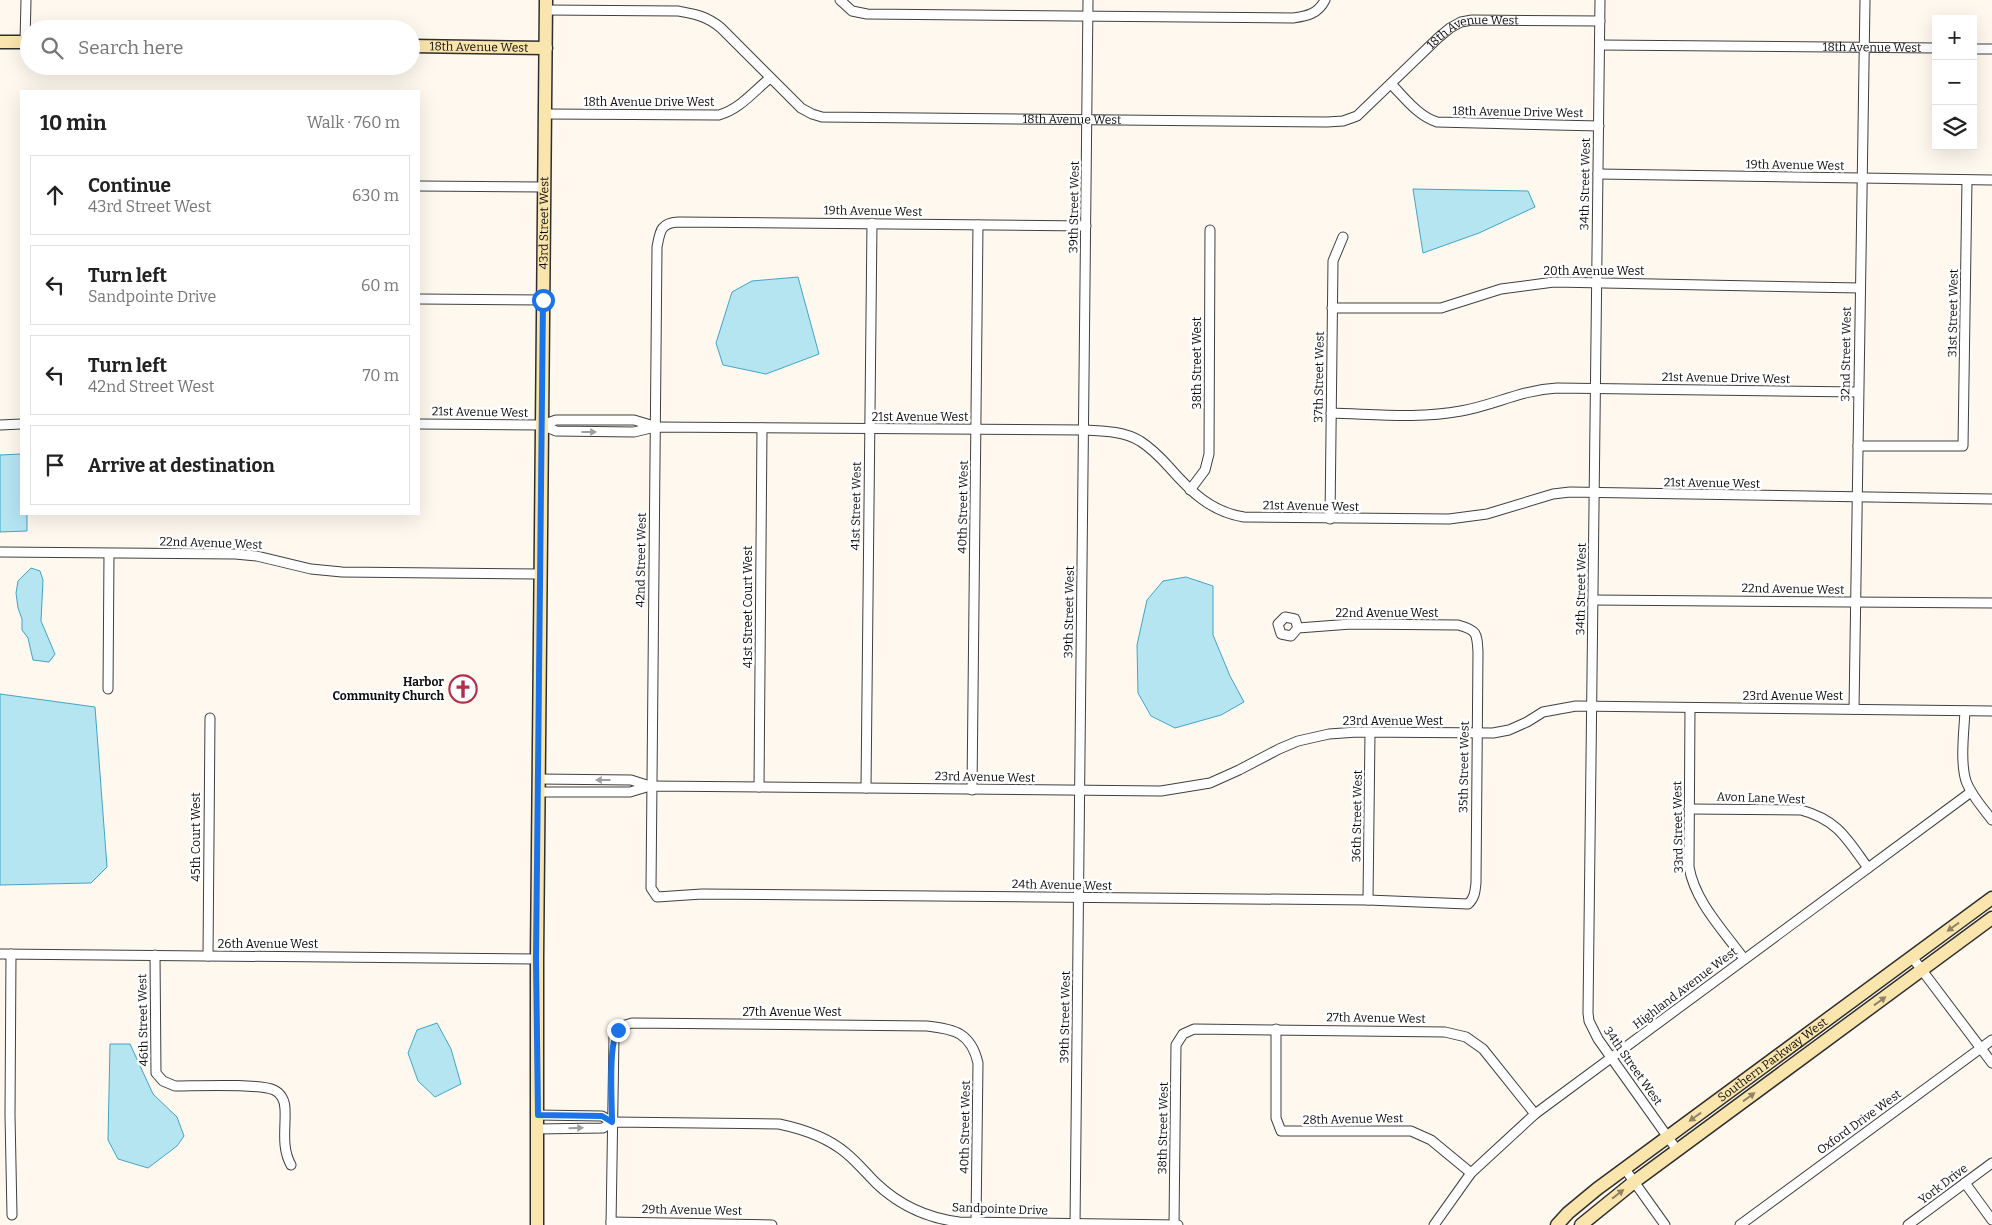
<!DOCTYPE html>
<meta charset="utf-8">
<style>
:root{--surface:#fff;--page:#f6f6f6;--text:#222;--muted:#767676;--line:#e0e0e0}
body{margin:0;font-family:Bitter,serif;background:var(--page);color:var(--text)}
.controls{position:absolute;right:15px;top:15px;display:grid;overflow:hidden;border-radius:0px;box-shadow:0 5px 20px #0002}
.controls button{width:45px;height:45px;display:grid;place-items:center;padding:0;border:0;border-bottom:1px solid var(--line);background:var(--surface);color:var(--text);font:25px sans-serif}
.stop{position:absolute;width:15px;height:15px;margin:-11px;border:4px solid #1a73e8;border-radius:50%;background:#fff}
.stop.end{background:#1a73e8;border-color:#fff;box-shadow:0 1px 5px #0008}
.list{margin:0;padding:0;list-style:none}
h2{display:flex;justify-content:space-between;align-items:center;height:65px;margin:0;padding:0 20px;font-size:21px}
h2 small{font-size:16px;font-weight:400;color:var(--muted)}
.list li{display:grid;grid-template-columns:32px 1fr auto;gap:15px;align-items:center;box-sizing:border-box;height:80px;margin:0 10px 10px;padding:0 10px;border:1px solid var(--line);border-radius:0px}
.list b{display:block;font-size:19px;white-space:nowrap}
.list p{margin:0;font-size:16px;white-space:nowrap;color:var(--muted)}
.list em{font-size:16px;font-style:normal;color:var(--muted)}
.icon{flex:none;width:28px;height:28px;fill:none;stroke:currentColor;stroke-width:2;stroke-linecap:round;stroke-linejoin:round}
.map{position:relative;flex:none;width:1992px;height:1225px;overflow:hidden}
.search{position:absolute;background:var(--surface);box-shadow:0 5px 20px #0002;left:20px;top:20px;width:400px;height:55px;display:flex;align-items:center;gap:12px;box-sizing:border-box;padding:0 18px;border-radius:28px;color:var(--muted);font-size:19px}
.panel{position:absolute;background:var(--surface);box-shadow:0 5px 20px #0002;left:20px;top:90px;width:400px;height:425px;border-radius:0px}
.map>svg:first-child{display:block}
.water{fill:#b6e5f2;stroke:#41a5c5}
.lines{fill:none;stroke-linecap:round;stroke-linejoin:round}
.street-casing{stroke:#404040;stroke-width:11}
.secondary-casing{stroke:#2f2f2f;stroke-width:15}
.street{stroke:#fff;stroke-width:9}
.secondary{stroke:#fae5ad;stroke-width:12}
.oneway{fill:#9e9e9e}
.oneway2{fill:#8f8465}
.route{stroke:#1a73e8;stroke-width:6}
.labels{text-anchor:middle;stroke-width:5;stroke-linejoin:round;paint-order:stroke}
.street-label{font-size:12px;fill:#0d0d0d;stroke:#fff}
.poi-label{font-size:12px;font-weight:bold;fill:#0d0d0d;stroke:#fff;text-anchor:end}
</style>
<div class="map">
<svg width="1992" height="1225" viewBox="0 0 1992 1225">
<rect width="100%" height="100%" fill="#fef8ee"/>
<g class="water">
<polygon points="1413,189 1528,191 1535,207 1479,233 1423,253"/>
<polygon points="798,277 819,354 766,374 723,365 716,343 732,292 752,281"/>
<polygon points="21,454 21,514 27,514 27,531 0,532 0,455"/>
<polygon points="31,568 40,571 43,580 41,621 55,654 49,662 33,660 28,638 22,630 22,619 18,608 16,593 18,581"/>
<polygon points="1186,577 1213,586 1213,635 1230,676 1244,702 1221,715 1175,728 1151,716 1138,693 1137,645 1147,600 1163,581"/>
<polygon points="0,694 95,707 107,867 91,883 0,885"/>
<polygon points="437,1023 451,1049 461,1084 435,1097 418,1081 408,1053 417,1030"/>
<polygon points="110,1044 130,1044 153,1094 177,1117 184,1136 177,1146 148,1168 118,1159 108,1140"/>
</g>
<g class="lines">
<g class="street-casing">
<g id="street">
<path d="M840,0L852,11L867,14L1293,18C1307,16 1318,14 1325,0"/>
<polyline points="1600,0 1588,1013 1589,1021 1598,1039 1677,1150"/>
<path id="s1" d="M546,10L678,11C695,14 707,16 721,28L801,108L812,114L822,117L1327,122L1343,121L1357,116L1438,38L1450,28L1461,22L1472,20L1600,21"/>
<polyline points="25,42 26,0"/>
<path id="s2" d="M1600,45L1936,48"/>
<polyline points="1973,49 1992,49"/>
<path d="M1391,84C1405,98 1418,116 1437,122L1599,126"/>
<path d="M545,114L719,115C740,109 753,92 770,78"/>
<polyline points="1598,174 1992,180"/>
<polyline points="419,186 544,187"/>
<path d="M1086,226L678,222C660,223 660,232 657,247L651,888L657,897L702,894L1368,900L1468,904C1475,898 1475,891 1476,883L1478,652C1477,633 1477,630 1458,625L1351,624L1298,628L1291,636L1281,634L1278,624L1285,617L1295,619L1298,628"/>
<polyline points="419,299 543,300"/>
<polyline points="1332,308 1441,308 1501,289 1554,282 1860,288"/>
<path d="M1331,413C1374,414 1419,419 1461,411C1495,405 1521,390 1557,388L1858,392"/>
<polyline points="419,424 542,425 556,420 634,420 654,426"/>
<polyline points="0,425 21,424"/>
<path d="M542,425L556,431L634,432L655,427L1084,430C1103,431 1123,431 1140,441C1151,448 1160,457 1169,467C1190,491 1211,512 1244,517L1449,519L1487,514L1553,494L1570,492L1992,499"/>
<polyline points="1858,446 1963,446 1967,180"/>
<polyline points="1190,490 1205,470 1209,454 1210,230"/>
<polyline points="1330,519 1333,261 1343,237"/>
<polyline points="0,552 235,554 257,556 311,569 342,572 540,574"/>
<polyline points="1593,600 1992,603"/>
<polyline points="108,689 109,554"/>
<path d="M1690,708L1689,867C1695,902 1724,931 1744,959"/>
<polyline points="1854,709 1865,0"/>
<path d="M1965,711C1964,731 1960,762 1966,781C1971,795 1983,808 1992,820"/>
<polyline points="539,779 631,780 650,786"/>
<polyline points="759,787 762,428"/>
<polyline points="866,788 872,223"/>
<polyline points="972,790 978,225"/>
<polyline points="539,792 630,792 650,786 1161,791 1210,783 1239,770 1279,749 1298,741 1329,734 1357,732 1493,733 1509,730 1527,722 1543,712 1576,706 1992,711"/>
<path d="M1689,809L1801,810C1838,820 1847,839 1868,868"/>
<polyline points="1368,900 1370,732"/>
<polyline points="0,954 537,959"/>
<polyline points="11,954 10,1115 12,1215"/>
<path d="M155,955L156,1073L163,1081L175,1086C196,1086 258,1083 274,1090C281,1093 285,1101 285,1109C286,1128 281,1147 291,1165"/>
<polyline points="208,956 210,718"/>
<polyline points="1912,957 1992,1063"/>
<polyline points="1276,1029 1276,1118 1281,1131 1411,1131 1431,1140 1471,1173"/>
<polyline points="537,1115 602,1116 612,1122"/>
<path d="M537,1129L603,1128L612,1122L779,1124C803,1129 827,1137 846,1153C857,1162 866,1173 876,1183C900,1206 927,1218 959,1222L1178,1225"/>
<polyline points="1625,1169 1665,1225"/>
<polyline points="1965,1183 1992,1220"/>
<polyline points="611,1222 772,1225"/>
<path d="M611,1225L614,1036L622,1026L632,1023L927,1026C955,1029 971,1033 978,1063L976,1222"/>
<polyline points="1075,1225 1088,0"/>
<polyline points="1174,1225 1176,1045 1183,1034 1194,1029 1445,1032 1466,1037 1483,1049 1535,1114"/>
<polyline points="1434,1225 1471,1173 1535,1114 1971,792"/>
<polyline points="1740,1225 1992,1040"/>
<polyline points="1908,1225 1992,1163"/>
</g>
</g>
<g class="secondary-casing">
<g id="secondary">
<polyline points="0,42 29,42"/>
<path id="s3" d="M411,46L546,48"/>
<path id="s4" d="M537,1225V959L546,0"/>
<path id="s5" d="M1557,1225L1568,1213L1597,1189L1992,898"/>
<polyline points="1581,1225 1634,1182 1992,918"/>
</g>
</g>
<use href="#street" class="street"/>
<use href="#secondary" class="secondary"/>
</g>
<defs><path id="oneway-solid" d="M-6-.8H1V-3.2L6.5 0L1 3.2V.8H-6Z" transform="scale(1.25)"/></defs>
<g class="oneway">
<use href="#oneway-solid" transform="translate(589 432)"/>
<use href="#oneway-solid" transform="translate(603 780) rotate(-180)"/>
<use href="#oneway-solid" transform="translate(576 1128) rotate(-1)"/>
</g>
<g class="oneway2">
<use href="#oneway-solid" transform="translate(1953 927) rotate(144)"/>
<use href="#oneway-solid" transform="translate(1880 1001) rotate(-36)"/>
<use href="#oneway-solid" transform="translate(1749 1097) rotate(-36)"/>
<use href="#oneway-solid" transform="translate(1695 1117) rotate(144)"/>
<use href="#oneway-solid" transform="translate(1618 1194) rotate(-38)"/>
</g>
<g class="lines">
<path class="route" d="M543,300L536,959L538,1115L602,1116L612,1122C612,1101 608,1044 618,1030"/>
</g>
<defs>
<g id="church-ring" transform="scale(1.4375)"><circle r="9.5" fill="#fff" stroke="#b52d49" stroke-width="1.5"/><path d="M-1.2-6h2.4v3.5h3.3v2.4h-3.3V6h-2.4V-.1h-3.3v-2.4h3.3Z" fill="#b52d49"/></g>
</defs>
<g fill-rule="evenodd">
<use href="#church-ring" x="463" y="689"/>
</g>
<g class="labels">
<g class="street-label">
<text dy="4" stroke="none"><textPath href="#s1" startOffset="1000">18th Avenue West</textPath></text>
<text dy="4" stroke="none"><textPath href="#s3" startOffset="68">18th Avenue West</textPath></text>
<text dy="4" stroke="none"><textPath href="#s2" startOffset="272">18th Avenue West</textPath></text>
<text x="649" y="106">18th Avenue Drive West</text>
<text transform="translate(1518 112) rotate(1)" y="4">18th Avenue Drive West</text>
<text dy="4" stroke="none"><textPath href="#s1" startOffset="565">18th Avenue West</textPath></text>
<text transform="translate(1795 165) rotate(1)" y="4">19th Avenue West</text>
<text transform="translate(1585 184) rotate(-89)" y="4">34th Street West</text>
<text transform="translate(1074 207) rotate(-89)" y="4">39th Street West</text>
<text transform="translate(873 211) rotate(1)" y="4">19th Avenue West</text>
<text dy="4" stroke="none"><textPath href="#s4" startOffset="1002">43rd Street West</textPath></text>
<text x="1594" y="275">20th Avenue West</text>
<text transform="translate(1953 313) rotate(-89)" y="4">31st Street West</text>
<text transform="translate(1846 354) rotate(-89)" y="4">32nd Street West</text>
<text transform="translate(1197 363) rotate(-90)" y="4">38th Street West</text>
<text transform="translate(1319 377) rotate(-89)" y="4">37th Street West</text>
<text transform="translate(1726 378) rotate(1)" y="4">21st Avenue Drive West</text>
<text transform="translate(480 412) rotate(1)" y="4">21st Avenue West</text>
<text x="920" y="421">21st Avenue West</text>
<text transform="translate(1712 483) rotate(1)" y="4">21st Avenue West</text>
<text transform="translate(856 506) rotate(-89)" y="4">41st Street West</text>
<text transform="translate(1311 506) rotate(1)" y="4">21st Avenue West</text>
<text transform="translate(963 507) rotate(-89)" y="4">40th Street West</text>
<text transform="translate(211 543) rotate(2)" y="4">22nd Avenue West</text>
<text transform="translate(641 560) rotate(-89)" y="4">42nd Street West</text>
<text transform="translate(1581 589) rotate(-89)" y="4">34th Street West</text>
<text transform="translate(1793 589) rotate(1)" y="4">22nd Avenue West</text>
<text transform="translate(748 607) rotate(-90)" y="4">41st Street Court West</text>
<text transform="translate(1069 612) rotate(-89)" y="4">39th Street West</text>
<text x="1387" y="617">22nd Avenue West</text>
<text x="1793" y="700">23rd Avenue West</text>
<text x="1393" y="725">23rd Avenue West</text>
<text transform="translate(1464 767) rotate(-89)" y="4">35th Street West</text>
<text transform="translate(985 777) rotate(1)" y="4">23rd Avenue West</text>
<text transform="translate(1761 798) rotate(2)" y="4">Avon Lane West</text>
<text transform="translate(1357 816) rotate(-89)" y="4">36th Street West</text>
<text transform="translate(1678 827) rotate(-91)" y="4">33rd Street West</text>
<text transform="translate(196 837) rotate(-90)" y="4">45th Court West</text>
<text transform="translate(1062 885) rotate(1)" y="4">24th Avenue West</text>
<text x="268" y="948">26th Avenue West</text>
<text transform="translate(1685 988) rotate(-37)" y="4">Highland Avenue West</text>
<text x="792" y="1016">27th Avenue West</text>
<text transform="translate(1065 1017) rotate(-89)" y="4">39th Street West</text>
<text transform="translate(1376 1018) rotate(1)" y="4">27th Avenue West</text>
<text transform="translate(143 1020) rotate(-91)" y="4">46th Street West</text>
<text dy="4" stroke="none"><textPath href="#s5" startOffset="272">Southern Parkway West</textPath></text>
<text transform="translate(1633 1066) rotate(55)" y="4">34th Street West</text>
<text transform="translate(1353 1119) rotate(-1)" y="4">28th Avenue West</text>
<text transform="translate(1859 1122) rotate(-36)" y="4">Oxford Drive West</text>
<text transform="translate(965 1127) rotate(-89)" y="4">40th Street West</text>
<text transform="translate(1163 1128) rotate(-89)" y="4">38th Street West</text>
<text transform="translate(1943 1184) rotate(-37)" y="4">York Drive</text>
<text transform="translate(1000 1209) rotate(2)" y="4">Sandpointe Drive</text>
<text transform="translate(692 1210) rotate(1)" y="4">29th Avenue West</text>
</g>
<g class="poi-label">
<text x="444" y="686">Harbor<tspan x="444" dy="14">Community Church</tspan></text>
</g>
</g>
</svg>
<div class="controls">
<button>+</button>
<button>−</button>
<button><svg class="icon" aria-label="layers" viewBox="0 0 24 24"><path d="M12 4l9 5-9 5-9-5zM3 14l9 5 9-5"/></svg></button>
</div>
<div class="stop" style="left:543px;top:300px"></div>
<div class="stop end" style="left:618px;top:1030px"></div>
<div class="search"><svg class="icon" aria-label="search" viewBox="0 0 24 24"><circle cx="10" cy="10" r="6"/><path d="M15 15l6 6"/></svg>Search here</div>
<section class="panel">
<h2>10 min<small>Walk · 760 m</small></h2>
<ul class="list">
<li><svg class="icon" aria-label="ahead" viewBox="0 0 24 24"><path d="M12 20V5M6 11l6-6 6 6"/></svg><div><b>Continue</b><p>43rd Street West</p></div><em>630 m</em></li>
<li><svg class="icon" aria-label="left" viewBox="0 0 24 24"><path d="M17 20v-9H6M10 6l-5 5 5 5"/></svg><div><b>Turn left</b><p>Sandpointe Drive</p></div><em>60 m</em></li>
<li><svg class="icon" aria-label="left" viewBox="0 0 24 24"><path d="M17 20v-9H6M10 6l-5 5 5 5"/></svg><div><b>Turn left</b><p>42nd Street West</p></div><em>70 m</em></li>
<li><svg class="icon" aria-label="arrive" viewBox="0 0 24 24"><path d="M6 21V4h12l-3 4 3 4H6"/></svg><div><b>Arrive at destination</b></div></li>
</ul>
</section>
</div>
